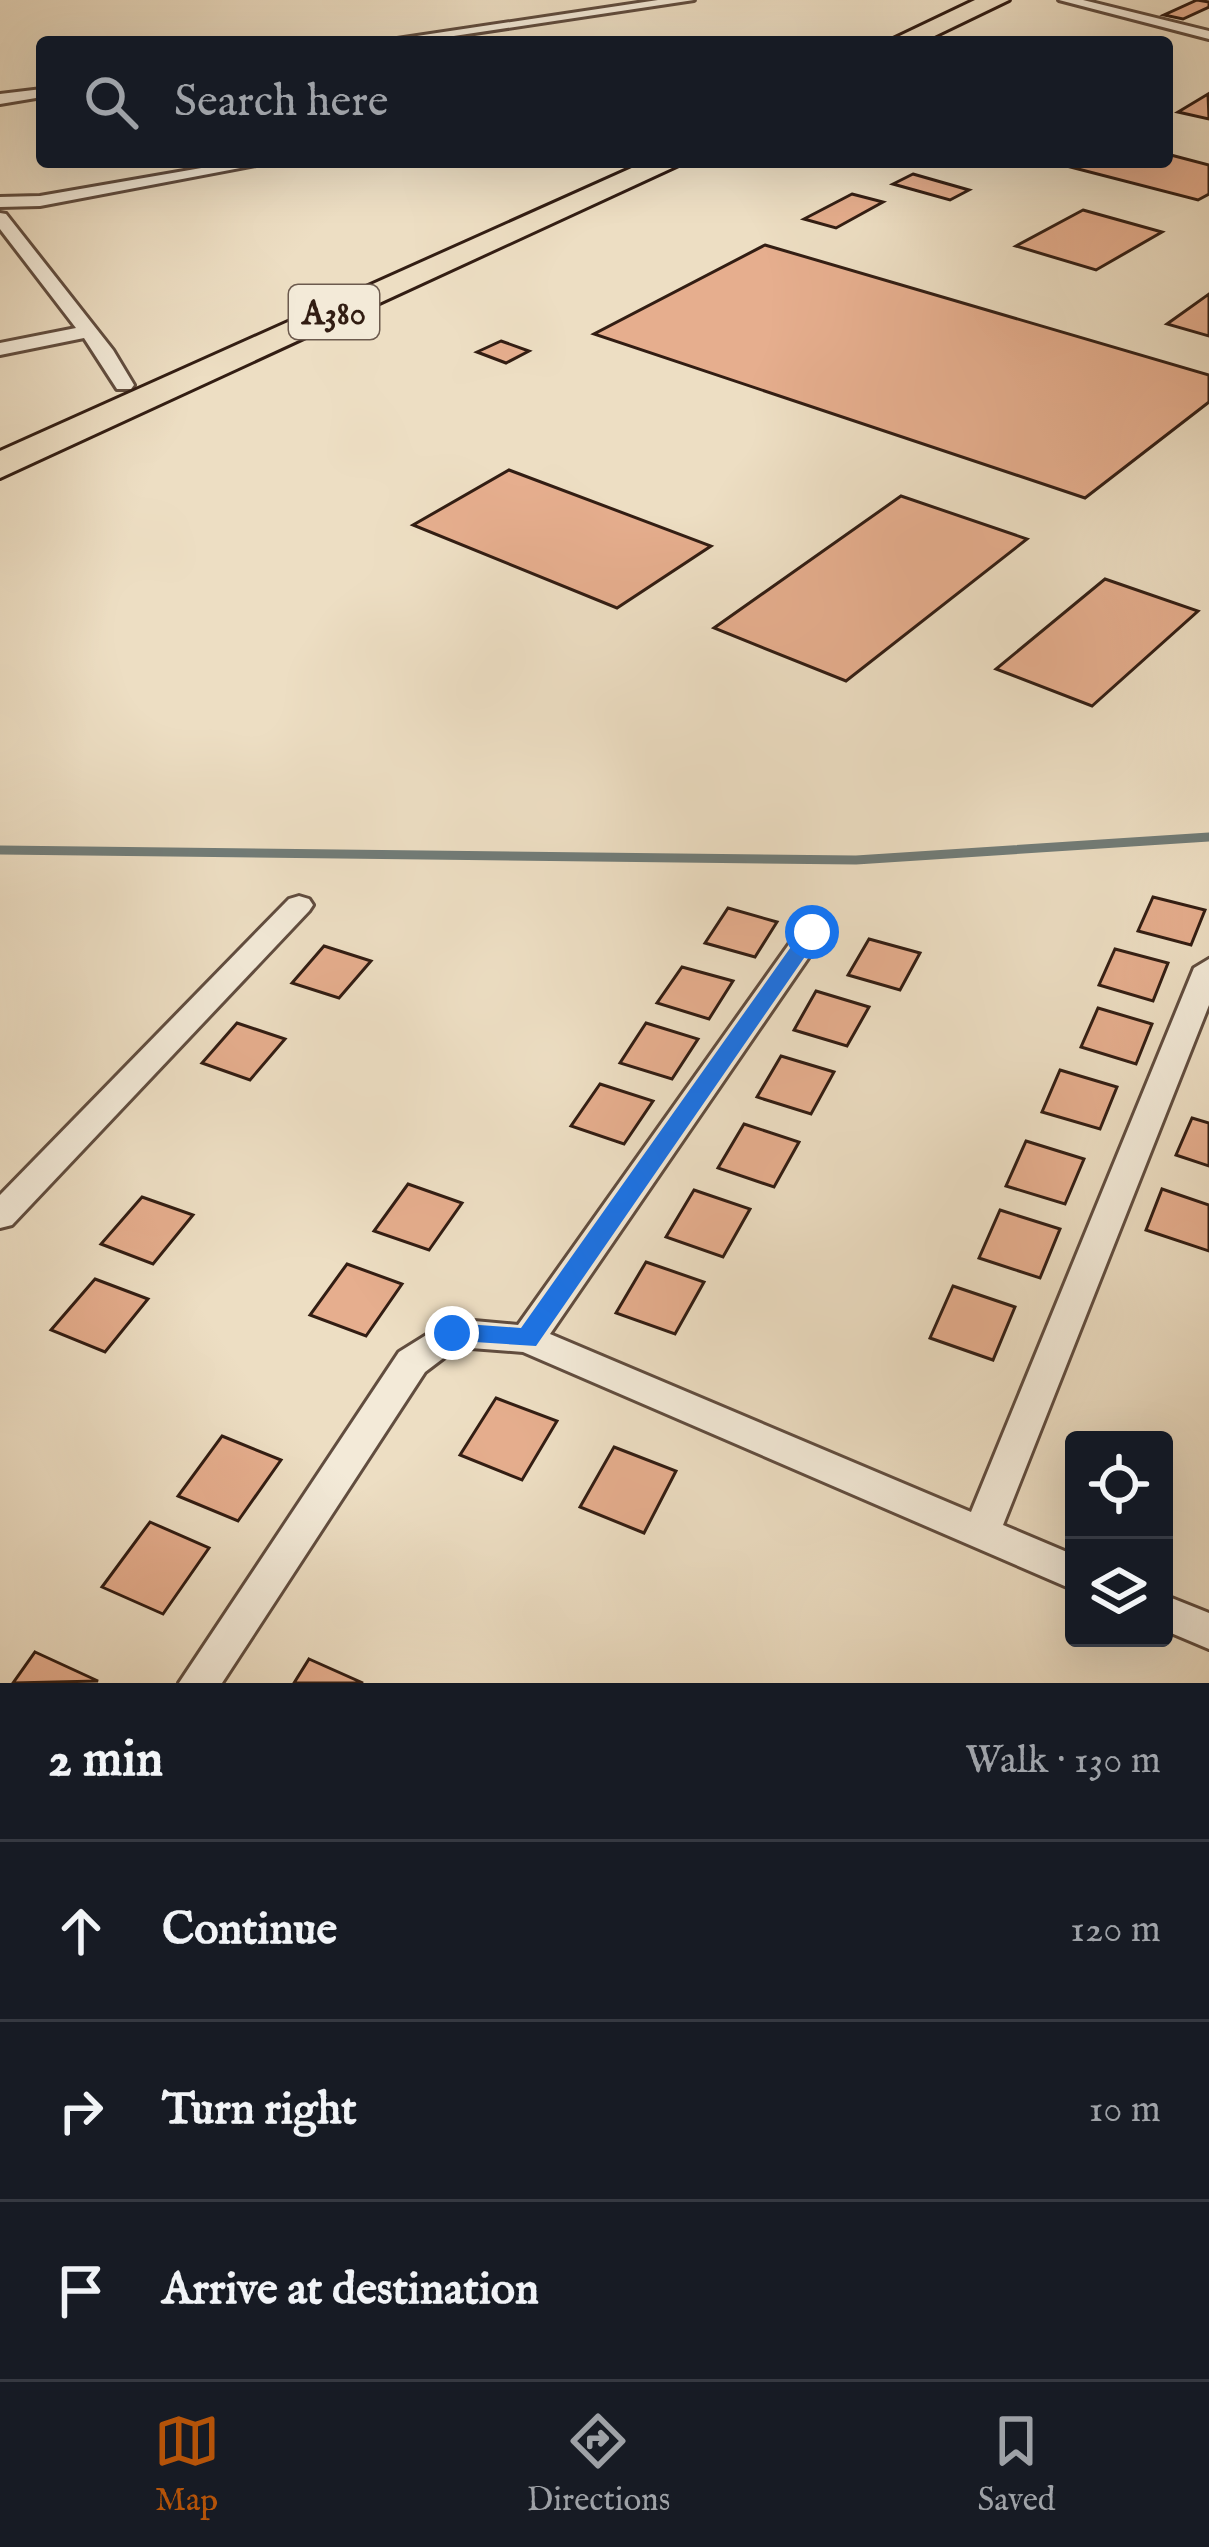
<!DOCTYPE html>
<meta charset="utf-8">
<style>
:root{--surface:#171b24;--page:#242831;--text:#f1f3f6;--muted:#9ea1a6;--line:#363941;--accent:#b45309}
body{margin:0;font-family:"IM FELL English",serif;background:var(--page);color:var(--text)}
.controls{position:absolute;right:36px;bottom:36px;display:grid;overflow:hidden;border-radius:12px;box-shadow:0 12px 48px #0002}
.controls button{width:108px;height:108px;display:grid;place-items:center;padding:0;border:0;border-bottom:3px solid var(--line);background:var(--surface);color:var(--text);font:60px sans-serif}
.stop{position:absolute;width:36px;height:36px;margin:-27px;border:9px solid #1a73e8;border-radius:50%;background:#fff}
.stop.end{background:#1a73e8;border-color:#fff;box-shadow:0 3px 12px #0008}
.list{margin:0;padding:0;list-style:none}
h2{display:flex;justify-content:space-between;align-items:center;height:156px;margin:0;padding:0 48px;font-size:51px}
h2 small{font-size:39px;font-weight:400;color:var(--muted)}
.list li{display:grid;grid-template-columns:78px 1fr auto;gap:36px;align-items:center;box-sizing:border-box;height:180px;padding:0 48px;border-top:3px solid var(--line)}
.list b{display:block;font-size:45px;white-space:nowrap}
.list em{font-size:39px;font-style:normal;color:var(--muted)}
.icon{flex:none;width:66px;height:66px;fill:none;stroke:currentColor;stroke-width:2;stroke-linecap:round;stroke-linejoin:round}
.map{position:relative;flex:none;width:1209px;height:1683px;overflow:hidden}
.search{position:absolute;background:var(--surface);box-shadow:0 12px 48px #0002;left:36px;right:36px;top:36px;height:132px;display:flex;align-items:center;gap:30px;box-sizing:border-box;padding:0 42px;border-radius:12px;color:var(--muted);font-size:45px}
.sheet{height:696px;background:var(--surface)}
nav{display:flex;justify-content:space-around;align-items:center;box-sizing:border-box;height:168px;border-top:3px solid var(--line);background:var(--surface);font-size:33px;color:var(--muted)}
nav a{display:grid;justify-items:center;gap:6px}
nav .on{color:var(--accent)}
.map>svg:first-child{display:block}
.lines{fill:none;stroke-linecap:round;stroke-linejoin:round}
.stream{stroke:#717c78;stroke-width:9}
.building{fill:#e6ae8e;stroke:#321d13;stroke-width:3}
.street-casing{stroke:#614d3f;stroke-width:6}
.highway-casing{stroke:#321d13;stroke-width:6}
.street{fill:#f3ead8;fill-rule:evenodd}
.highway{fill:#eddec3;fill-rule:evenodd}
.route{fill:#1a73e8}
.labels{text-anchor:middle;stroke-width:12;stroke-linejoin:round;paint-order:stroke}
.shield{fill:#f3ead8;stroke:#6c5a4e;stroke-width:3}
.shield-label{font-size:33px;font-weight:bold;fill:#321d13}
</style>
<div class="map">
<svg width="1209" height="1683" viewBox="0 0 1209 1683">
<rect width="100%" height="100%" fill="#eddec3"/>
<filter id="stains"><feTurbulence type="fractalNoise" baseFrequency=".00167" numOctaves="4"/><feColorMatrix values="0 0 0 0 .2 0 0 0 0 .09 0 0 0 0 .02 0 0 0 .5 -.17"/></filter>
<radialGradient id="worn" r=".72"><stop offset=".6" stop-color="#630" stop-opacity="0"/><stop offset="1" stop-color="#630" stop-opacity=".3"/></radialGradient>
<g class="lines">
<polyline class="stream" points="0,850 856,860 1209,837"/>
</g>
<g class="building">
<polygon points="1197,0 1209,2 1209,7 1183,19 1164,15"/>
<polygon points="1208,94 1209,119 1178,112"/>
<polygon points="1167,154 1209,165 1209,194 1198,200 1051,162 1167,162"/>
<polygon points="913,174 969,190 950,200 893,184"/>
<polygon points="852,194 883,202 836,228 804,219"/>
<polygon points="1083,210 1162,232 1096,270 1016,246"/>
<polygon points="765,245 1209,375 1209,402 1085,498 594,334"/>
<polygon points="1209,294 1209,336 1167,324"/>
<polygon points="501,341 529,351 506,363 477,352"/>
<polygon points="509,470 711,546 617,608 413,525"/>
<polygon points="901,496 1027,539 846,681 714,628"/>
<polygon points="1105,579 1198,611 1092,706 996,669"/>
<polygon points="1153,897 1205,910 1191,945 1138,931"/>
<polygon points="728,908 777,922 755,957 705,943"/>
<polygon points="869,939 920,953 900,990 848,975"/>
<polygon points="324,946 371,961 339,998 292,983"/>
<polygon points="1115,949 1168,963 1153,1001 1099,985"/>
<polygon points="682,967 733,981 709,1019 657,1003"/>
<polygon points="816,991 869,1007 847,1046 794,1030"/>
<polygon points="1098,1008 1152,1024 1136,1064 1081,1047"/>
<polygon points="237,1023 285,1039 250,1080 202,1063"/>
<polygon points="646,1023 698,1039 672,1079 620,1063"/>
<polygon points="781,1056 834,1072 811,1114 757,1097"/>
<polygon points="1060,1070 1117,1087 1100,1129 1042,1112"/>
<polygon points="600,1084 653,1101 624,1144 571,1126"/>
<polygon points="1192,1118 1209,1123 1209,1166 1176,1155"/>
<polygon points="744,1124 799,1142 774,1187 718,1168"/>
<polygon points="1026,1141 1084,1159 1065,1204 1006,1186"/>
<polygon points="408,1184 462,1203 429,1250 374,1231"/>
<polygon points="1162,1189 1209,1205 1209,1251 1146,1230"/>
<polygon points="694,1190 750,1209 723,1257 666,1237"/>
<polygon points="142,1197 193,1215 153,1264 101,1244"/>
<polygon points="1000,1210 1060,1229 1040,1278 979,1258"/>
<polygon points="646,1262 704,1282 675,1334 616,1313"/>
<polygon points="347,1264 402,1284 366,1336 310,1315"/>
<polygon points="95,1279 148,1299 105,1352 51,1330"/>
<polygon points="953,1286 1015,1307 993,1360 930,1338"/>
<polygon points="496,1398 557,1421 522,1480 460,1455"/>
<polygon points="222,1436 281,1460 238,1521 178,1496"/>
<polygon points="614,1447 676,1471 644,1533 580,1507"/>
<polygon points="150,1522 209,1548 163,1614 102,1587"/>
<polygon points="35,1652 98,1681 13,1683"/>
<polygon points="309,1659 363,1683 294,1683"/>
</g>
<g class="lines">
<g class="street-casing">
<g id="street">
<polygon points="658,0 694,0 414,42 377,42"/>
<polygon points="1059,0 1083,0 1209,31 1209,39"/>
<polygon points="42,89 42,97 0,104 0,94"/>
<polygon points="236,162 272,162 40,206 0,207 0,197 40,196"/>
<polygon points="0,213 6,214 113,350 134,385 131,389 117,389 84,338 0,355 0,343 76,328 0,229"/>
<polygon points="299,896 309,899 313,905 309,911 12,1225 0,1228 0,1195 289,899"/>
<polygon points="812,923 826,932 550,1334 971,1512 1194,968 1209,959 1209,1005 1003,1525 1074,1555 1074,1590 523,1352 458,1347 425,1372 222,1683 179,1683 399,1352 452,1319 518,1325 802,926"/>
<polygon points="1164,1595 1209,1613 1209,1649 1164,1630"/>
</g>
</g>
<g class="highway-casing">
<g id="highway">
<polygon points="975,0 1009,0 922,42 887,42"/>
<polygon points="645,162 685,162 0,478 0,451"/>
</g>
</g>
<use href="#street" class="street"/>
<use href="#highway" class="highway"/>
</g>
<polygon class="route" points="805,927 822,932 536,1346 443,1340 439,1333 452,1323 521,1328"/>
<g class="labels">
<rect class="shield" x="289" y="285" width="90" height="54" rx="9"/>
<g class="shield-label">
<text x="334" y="324">A380</text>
</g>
</g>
<rect width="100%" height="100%" filter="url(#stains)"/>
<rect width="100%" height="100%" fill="url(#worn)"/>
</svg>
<div class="controls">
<button><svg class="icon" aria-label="locate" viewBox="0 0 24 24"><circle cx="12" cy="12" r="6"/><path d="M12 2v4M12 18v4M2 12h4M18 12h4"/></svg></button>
<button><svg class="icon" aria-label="layers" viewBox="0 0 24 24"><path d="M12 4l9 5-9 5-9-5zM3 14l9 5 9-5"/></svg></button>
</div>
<div class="stop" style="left:812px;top:932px"></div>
<div class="stop end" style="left:452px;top:1333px"></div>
<div class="search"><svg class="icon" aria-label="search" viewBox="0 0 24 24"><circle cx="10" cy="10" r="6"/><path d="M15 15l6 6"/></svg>Search here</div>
</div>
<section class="sheet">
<h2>2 min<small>Walk · 130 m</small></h2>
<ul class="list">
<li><svg class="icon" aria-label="ahead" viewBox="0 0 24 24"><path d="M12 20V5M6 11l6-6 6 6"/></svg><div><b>Continue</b></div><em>120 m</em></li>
<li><svg class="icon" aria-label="right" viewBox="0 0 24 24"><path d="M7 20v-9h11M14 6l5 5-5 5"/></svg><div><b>Turn right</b></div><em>10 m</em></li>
<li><svg class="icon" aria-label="arrive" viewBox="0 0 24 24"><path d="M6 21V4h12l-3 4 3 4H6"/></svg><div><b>Arrive at destination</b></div></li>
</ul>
</section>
<nav>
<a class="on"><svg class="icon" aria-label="map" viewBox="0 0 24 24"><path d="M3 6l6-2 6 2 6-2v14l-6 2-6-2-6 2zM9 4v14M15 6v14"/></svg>Map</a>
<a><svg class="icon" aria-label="directions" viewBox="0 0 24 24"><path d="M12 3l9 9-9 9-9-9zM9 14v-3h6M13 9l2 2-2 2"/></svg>Directions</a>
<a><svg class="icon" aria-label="saved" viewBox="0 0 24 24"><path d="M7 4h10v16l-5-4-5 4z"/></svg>Saved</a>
</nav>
